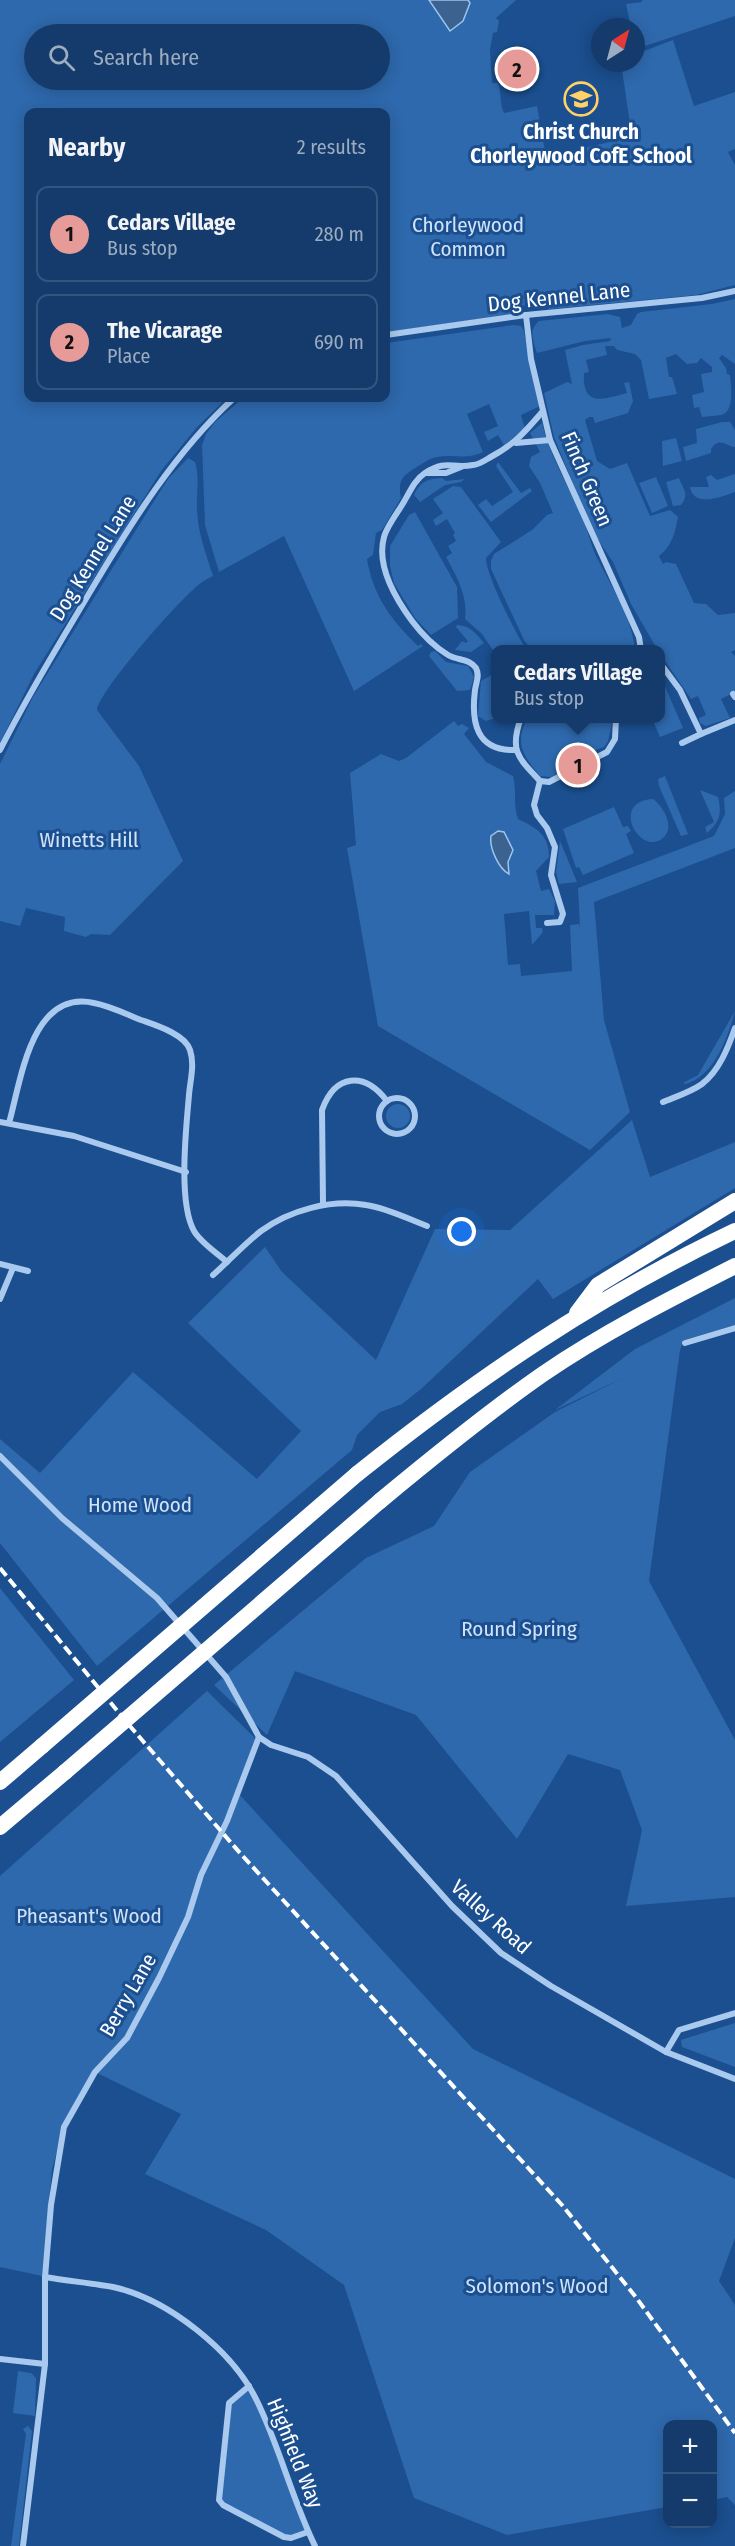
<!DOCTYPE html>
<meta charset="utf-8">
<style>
:root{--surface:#143b6b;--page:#1d4271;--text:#f1f3f6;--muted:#9dadc1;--line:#33557e;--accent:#e69b98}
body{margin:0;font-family:"Fira Sans Condensed",sans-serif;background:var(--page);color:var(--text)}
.controls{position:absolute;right:18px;bottom:18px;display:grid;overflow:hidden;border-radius:12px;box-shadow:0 3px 15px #0003}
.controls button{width:54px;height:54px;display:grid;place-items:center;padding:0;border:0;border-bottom:2px solid var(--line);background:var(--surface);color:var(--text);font:30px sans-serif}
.compass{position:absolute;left:591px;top:18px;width:54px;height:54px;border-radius:50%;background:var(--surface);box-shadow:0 3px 15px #0003;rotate:36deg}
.you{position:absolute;left:462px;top:1232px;width:21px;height:21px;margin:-15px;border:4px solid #fff;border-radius:50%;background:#1a73e8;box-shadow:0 0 0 9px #1a73e833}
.badge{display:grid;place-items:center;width:39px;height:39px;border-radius:50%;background:var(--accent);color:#111;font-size:20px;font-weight:700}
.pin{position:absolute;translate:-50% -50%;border:3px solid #fff;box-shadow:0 2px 6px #0006}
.popup{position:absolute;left:491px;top:645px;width:174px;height:78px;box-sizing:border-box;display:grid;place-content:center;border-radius:12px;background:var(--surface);filter:drop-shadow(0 2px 4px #0005);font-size:20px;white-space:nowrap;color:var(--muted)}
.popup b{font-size:22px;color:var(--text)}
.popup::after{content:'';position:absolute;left:50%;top:100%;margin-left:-12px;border:12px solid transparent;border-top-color:var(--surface)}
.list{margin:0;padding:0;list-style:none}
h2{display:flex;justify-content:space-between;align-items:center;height:78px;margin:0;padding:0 24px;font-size:26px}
h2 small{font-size:20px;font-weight:400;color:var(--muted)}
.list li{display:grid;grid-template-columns:39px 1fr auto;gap:18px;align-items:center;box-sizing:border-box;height:96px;margin:0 12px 12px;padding:0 12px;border:2px solid var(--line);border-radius:12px}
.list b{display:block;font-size:22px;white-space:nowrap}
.list p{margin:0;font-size:20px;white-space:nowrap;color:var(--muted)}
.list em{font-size:20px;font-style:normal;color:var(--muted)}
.icon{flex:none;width:33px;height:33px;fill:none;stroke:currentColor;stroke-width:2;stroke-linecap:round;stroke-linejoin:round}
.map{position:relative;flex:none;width:735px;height:2546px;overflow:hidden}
.search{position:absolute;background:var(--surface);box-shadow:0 3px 15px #0003;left:24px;top:24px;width:366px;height:66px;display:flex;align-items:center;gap:15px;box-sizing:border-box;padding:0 21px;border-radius:33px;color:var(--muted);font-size:22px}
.panel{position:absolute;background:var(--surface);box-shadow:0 3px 15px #0003;left:24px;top:108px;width:366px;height:294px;border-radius:12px}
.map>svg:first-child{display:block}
.green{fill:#2e69ad;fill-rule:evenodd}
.water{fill:#3c6290;stroke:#9cc4f0;stroke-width:1.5}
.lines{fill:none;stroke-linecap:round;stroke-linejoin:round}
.street{stroke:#a9c9ee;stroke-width:6}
.highway{stroke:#fff;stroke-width:16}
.rail{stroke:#fff;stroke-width:4;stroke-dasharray:10 4.5;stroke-linecap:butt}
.highway-bridge{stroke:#fff;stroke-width:16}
.labels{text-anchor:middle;stroke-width:6;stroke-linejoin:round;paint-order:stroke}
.poi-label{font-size:21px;font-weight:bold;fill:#fff;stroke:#1b4f8f}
.park-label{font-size:21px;fill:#cfe3fa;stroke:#1b4f8f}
.street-label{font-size:21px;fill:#fff;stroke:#1b4f8f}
</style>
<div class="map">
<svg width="735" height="2546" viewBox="0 0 735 2546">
<rect width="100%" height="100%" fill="#1b4f8f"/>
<g class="green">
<path d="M0,0H516L496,18L499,21L497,32L493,33L490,50L492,83H498C502,93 499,103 504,113L537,106L547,163L561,159V153L632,137L621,63H636V54L673,40L694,106L735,92V149L728,152L735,165V285L696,295L549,309L544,303L520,306L518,314L386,332V112H28V398H227L197,427L161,471L34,674L0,743ZM34,34H380V80H34Z"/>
<polygon points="642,0 735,0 735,16 636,49 636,27 631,27 626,4 642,2"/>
<path d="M735,299V364L722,355L719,358L726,368L727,374L730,375C731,387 735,412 721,415C716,416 708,416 702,417L699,407L694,408L692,395L704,392L701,374L712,372V367L701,358L697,363L687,364L676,354L666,358L669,377H672L677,394L649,399L641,360L635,354L617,350L614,346H605L607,355L586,360L589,372L584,373C582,408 604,399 627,393L624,383L629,382L633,401L628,413L595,423L593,417H589L585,420L597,461L610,469L627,463L650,516L670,510L678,517C675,533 672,546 659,556L663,564L666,562L676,564L694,603L706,604L718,615L735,613V650L731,652L735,656V692L721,699L730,718L706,726L700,723L699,718L706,715L698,696L691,699L661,655L660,650L657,649L631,604L613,562L597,538L581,504L554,437L544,393L567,382L572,384L565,350L583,345L610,341L611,338L585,341L537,353C533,341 528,330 539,321L608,314L620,317L622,328L631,325L637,314L641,312L712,304Z"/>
<path d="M513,325L521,326L524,331L540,406L521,415L525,429L504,445L498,435L488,441L484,432L498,426L489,404L467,414L483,452C468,460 453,454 437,457C430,458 425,462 420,465C404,475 397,478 401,498L382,530L376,533L373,555L367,559C373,596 392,621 418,646L421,644L423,646L354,691L284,536L219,572L205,525L202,445L206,434L215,422L243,398H386V343Z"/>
<path d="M722,422H730L735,430V447C726,446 719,436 711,449V453L686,461L683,447L697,443L696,429Z"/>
<path d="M542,423C550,458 570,488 584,521C588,532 591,545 596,556C611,586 631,615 635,649H531L524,640L491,569V561L494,554L532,530L547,515L553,513L540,483L529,466L531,457L540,452L530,433Z"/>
<polygon points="676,438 682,461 663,466 662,441"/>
<path d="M188,458L195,462C200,476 196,495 197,510C198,533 206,554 213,576C209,578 204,580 201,583C182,596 99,691 97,710L139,766L183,861L110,935L91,934L86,937L64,931L65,917L26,908L20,926L0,921V764L33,697L81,619L149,509L168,479Z"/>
<polygon points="498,462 521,493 530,488 532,491 491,522 478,505 486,499 492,506 513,492 496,466"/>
<path d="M735,474V492C721,497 694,508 690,487H709L706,477L711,475L717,480Z"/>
<polygon points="656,477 668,506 652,513 639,483"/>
<path d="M442,478L446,481L465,479L461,482L445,485L420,502L414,495C421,481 427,479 442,478Z"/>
<path d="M679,478C683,489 690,494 681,505L673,506L666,482Z"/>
<path d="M453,486L461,487L501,542L486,558C486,575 515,632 526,649L496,650L495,653L482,634L465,619C468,596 457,577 446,557L452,553L448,546L456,541L453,535L455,533L447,519L436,526L433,520L443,513L433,499Z"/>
<polygon points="415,512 457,587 458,618 431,635 415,618 394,583 390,566 390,546 409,515"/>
<path d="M457,625C469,625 477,634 484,643L471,652L455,650L462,641L466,643L468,641L456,627Z"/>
<polygon points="435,651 446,662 468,666 474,677 470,690 457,691 429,656 431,652"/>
<polygon points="661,669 664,673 661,677 683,728 660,737 652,719 660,718"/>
<polygon points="495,673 495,718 486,721 478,716 481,681"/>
<path d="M527,719H613L608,741L604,747L590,752L586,750L560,763L561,771L552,777L540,776C524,757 514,743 527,719Z"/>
<path d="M454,721L458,726L462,724L469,728L464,734L486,762L513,776C517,791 513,805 518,819C537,828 549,835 549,857L536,871L541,891L549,889L555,901L554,915H535L536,928H542L543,932L532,945L529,911L504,914L508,965L520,964L521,976L572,971L570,925L579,924L580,928L578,888L714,836L725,814L724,798L735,791V848L594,902L604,1020L630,1112L590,1150L378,1026L347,848L356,845L350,773L381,754L399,761L406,758Z"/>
<polygon points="665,776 688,834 681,836 659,786 658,779"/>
<path d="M700,790L718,797C722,813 720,822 707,833L705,827L714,822Z"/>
<path d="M653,799C665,808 678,832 658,841C636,850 612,801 653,799Z"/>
<polygon points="614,807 623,827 628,826 631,831 626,834 634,853 583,875 579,867 576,868 563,829"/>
<polygon points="560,841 577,882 559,884 556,872"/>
<path d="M735,1011C728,1037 714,1077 685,1084L683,1083L698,1075Z"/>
<circle cx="398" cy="1116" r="12"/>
<polygon points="632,1120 650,1177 735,1142 735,1188 553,1299 538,1279 421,1389 402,1404 380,1412 357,1435 352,1450 97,1666 0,1543 0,1439 40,1473 133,1372 257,1479 301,1431 188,1323 265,1247 282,1272 376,1360 435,1229 510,1230"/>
<polygon points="735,1298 735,1325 684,1340 680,1350 649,1581 735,1740 735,1897 626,1906 642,1830 620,1770 568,1754 517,1839 416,1715 295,1671 267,1735 214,1685 366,1558 434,1526 470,1472 555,1412 623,1378 555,1410 635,1349"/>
<polygon points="0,1588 74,1680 0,1742"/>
<polygon points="207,1691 258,1741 238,1793 473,2049 735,2179 735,2238 719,2281 735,2305 735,2505 727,2497 713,2500 712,2424 668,2424 667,2507 507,2535 414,2498 344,2285 266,2230 145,2174 181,2114 95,2072 64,2127 52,2169 42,2276 0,2267 0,1876"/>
<polygon points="735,2023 735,2067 682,2047 681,2040 684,2039"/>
<polygon points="18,2371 31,2373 36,2378 35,2416 13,2413"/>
<polygon points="249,2386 308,2532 291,2538 221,2503 229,2403"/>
<polygon points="28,2426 32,2431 19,2546 11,2546 26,2434 23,2429"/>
</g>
<g class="water">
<polygon points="429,0 468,0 470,3 463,21 450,31"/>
<path d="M498,831L504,832L513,850L508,862L509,874C499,869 489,848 491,836Z"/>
</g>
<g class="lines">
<g class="street">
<polyline points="526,315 531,359 550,440 639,637 641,650"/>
<polyline points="386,335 526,315 702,298 735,291"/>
<polyline points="516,443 550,440"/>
<polyline points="427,473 446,473 461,467"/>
<polyline points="660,663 680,690 701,734 735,720"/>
<polyline points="733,694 735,697"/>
<path d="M521,718C509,750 518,758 540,781L549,782L607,752L615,739L616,718"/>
<polyline points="682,743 701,734"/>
<path d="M0,750C27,696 59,644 90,592C131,523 175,452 234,398"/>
<path d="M515,750C476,751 471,722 475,690C476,682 480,676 476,668C469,658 458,661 448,655C435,647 421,633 412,621C395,598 376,566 384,537C387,526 396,515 402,505C409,494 414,480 425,473C447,459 451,469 473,465C478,465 484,461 489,458C515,444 524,433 543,411"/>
<polyline points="540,781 534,805 537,815 547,828 555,847 551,875 563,914 560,922 547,923"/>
<circle cx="397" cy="1116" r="18"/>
<path d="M663,1102C675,1097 691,1092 702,1084C719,1071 728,1048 735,1028"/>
<polyline points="0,1122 74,1136 186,1172"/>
<path d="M9,1123C21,1081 31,989 94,1003C110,1006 126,1014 141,1020C155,1025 185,1034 190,1050C195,1065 190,1081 189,1095C186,1129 178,1203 194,1231C201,1243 217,1253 227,1262"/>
<path d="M323,1204L322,1110C335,1074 364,1071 387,1101"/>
<polyline points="0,1264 28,1271"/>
<path d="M213,1275C229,1261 244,1244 261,1231C290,1210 331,1199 366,1205C387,1208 408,1219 427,1226"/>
<polyline points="0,1299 13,1268"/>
<polyline points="685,1343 735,1328"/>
<polyline points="0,1456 62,1518 157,1598 226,1677 259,1737 271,1745 308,1757 336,1776 452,1906 501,1953 551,1986 666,2052 735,2079"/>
<polyline points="666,2052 679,2030 735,2013"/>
<path d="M45,2277C68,2281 91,2283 113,2287C168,2299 233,2351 257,2401C280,2448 292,2499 315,2546"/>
<polyline points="0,2359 45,2364"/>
<polyline points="249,2386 229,2403 219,2500 223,2505 284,2537 291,2538 308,2532"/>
<polyline points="23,2546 45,2364 45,2277 51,2205 64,2127 95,2072 127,2038 159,1978 188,1917 201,1875 227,1821 259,1737"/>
</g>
<g class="highway">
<polyline points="577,1313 598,1285 735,1201"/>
<path d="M357,1474C477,1378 596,1297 735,1231"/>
<path d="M380,1501C433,1457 487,1413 543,1374C603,1333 670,1299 735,1266"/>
<polyline points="0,1782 42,1746"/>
<polyline points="0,1827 65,1772"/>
</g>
<polyline class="rail" points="0,1568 129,1725 240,1853 562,2205 635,2296 735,2433"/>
<g class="highway-bridge">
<polyline points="42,1746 357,1474"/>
<polyline points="65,1772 380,1501"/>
</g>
</g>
<defs>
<g id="school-ring" transform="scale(1.725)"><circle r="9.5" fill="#1b4f8f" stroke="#ffd166" stroke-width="1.5"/><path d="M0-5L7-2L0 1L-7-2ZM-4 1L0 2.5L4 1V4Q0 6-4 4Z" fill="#ffd166"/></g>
</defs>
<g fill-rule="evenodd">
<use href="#school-ring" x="581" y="99"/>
</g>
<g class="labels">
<g class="poi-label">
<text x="581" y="139">Christ Church<tspan x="581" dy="24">Chorleywood CofE School</tspan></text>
</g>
<g class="park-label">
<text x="468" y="232">Chorleywood<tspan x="468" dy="24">Common</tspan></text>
<text x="89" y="847">Winetts Hill</text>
<text x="140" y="1512">Home Wood</text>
<text x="519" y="1636">Round Spring</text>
<text x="89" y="1923">Pheasant's Wood</text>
<text x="537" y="2293">Solomon's Wood</text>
</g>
<g class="street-label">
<text transform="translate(559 297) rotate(-6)" y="7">Dog Kennel Lane</text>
<text transform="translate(587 479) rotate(67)" y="7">Finch Green</text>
<text transform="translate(93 558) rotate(-58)" y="7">Dog Kennel Lane</text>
<text transform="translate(491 1917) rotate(42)" y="7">Valley Road</text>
<text transform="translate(128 1995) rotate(-60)" y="7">Berry Lane</text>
<text transform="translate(295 2453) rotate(68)" y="7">Highfield Way</text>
</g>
</g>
</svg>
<div class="controls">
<button>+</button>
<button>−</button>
</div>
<svg class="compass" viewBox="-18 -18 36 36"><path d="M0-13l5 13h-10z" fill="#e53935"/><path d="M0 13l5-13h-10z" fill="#9dadc1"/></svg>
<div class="you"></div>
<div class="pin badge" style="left:578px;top:765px">1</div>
<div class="popup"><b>Cedars Village</b>Bus stop</div>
<div class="pin badge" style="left:517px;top:69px">2</div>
<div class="search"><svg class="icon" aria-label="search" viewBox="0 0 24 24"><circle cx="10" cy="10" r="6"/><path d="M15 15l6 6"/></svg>Search here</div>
<section class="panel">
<h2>Nearby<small>2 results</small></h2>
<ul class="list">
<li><span class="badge">1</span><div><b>Cedars Village</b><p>Bus stop</p></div><em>280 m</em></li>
<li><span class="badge">2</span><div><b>The Vicarage</b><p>Place</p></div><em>690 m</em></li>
</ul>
</section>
</div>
